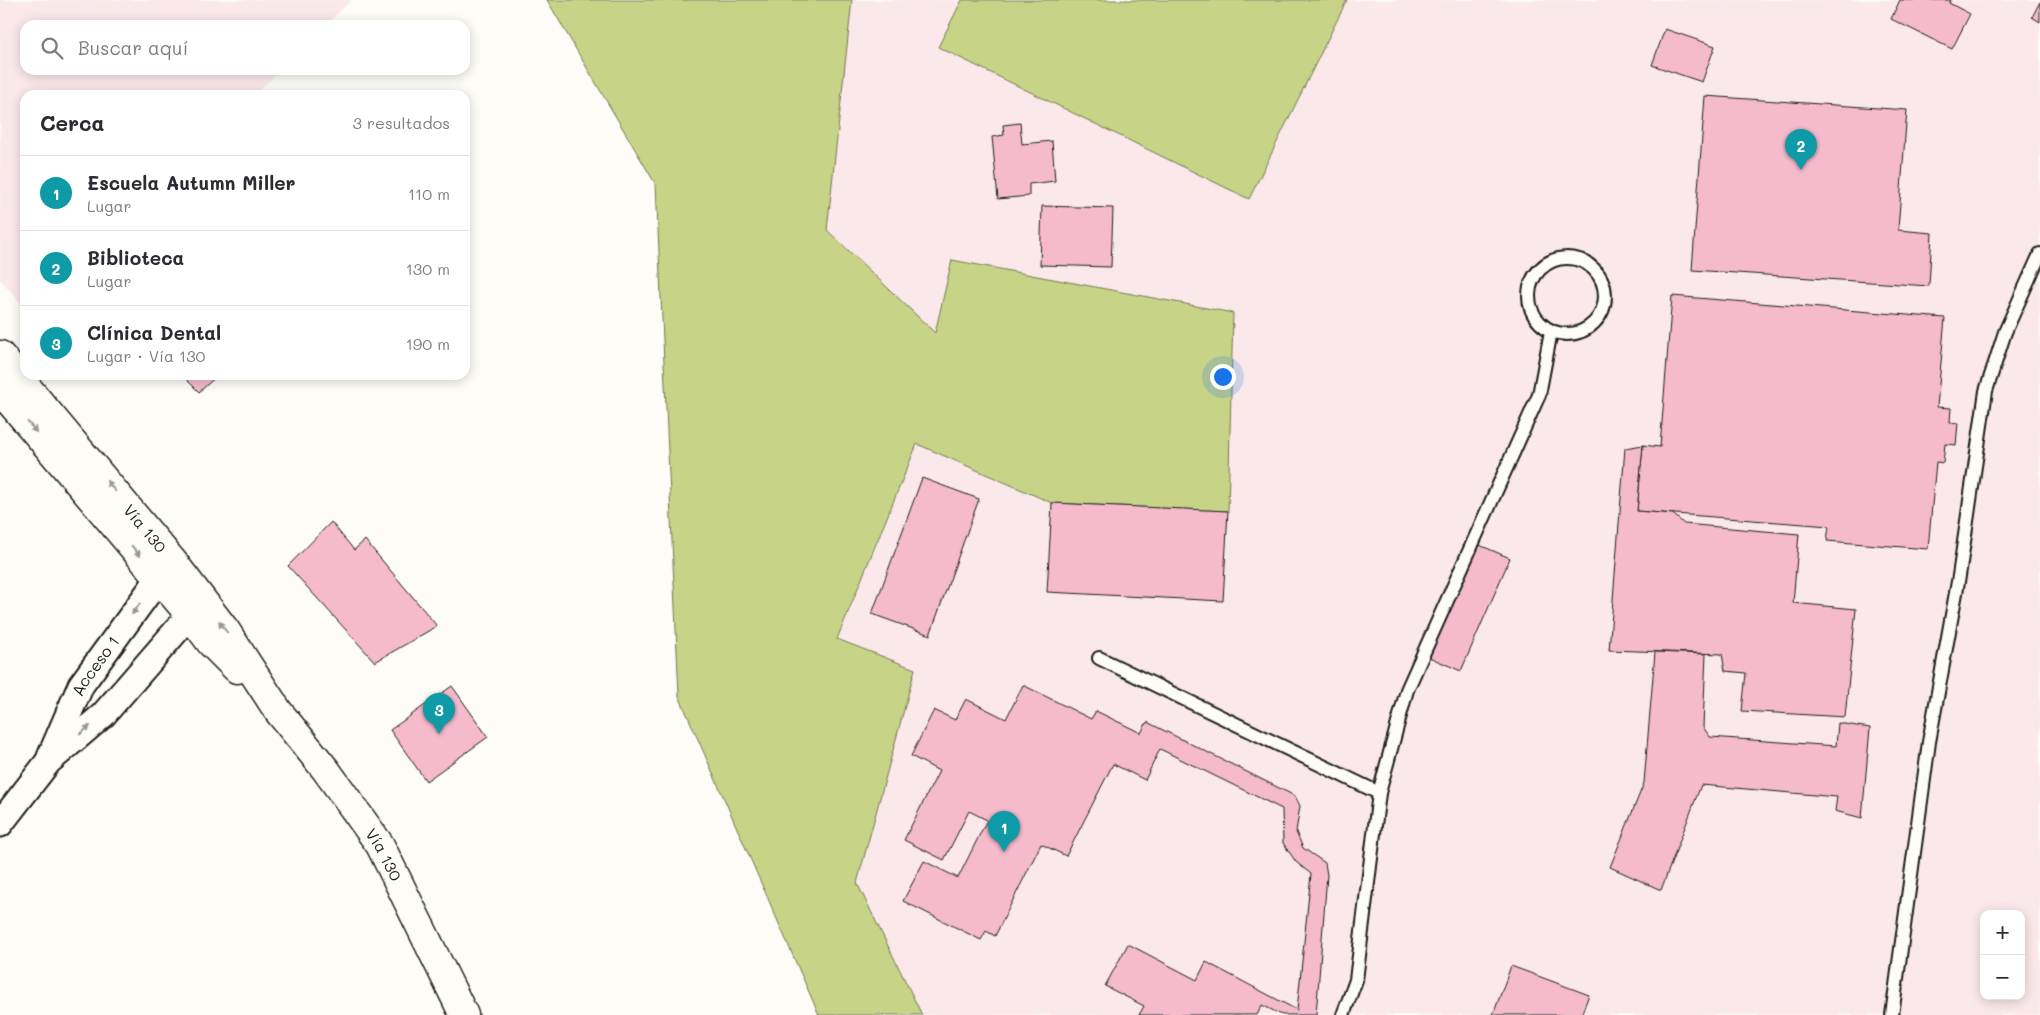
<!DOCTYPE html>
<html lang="es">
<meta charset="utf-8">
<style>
:root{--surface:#fff;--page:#f7f7f7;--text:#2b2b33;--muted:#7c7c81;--line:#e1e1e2;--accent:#ea580c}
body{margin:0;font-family:Mali,sans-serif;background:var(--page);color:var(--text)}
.controls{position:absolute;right:15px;bottom:15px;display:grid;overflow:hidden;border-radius:10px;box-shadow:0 2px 12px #0003}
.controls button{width:45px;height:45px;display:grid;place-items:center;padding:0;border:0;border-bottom:1px solid var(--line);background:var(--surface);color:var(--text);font:25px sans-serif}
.you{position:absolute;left:1222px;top:376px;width:18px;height:18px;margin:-12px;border:4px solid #fff;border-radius:50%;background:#1a73e8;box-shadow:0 0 0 8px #1a73e833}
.badge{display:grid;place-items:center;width:32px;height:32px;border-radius:50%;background:var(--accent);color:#fff;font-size:16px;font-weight:700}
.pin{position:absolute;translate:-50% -41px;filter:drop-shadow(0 1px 2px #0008)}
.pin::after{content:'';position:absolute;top:26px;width:18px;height:15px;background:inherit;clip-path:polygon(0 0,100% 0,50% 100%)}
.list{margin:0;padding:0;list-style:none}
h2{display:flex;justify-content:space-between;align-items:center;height:65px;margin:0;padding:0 20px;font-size:21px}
h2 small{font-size:16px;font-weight:400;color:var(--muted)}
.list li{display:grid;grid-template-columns:32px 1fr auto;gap:15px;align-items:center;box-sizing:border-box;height:75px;padding:0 20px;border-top:1px solid var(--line)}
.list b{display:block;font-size:19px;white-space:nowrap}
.list p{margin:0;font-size:16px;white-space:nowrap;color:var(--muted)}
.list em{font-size:16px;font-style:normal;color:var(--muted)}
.icon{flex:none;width:28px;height:28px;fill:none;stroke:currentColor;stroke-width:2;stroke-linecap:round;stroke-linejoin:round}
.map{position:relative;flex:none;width:2040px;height:1015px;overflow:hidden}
.search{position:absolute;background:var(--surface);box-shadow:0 2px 12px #0003;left:20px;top:20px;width:450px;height:55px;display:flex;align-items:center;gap:12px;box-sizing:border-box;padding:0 18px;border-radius:15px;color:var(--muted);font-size:19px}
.panel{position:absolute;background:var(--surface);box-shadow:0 2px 12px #0003;left:20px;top:90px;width:450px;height:290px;border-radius:15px}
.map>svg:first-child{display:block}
.built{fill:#fbe8ea;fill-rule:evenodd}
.green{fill:#c7d487;stroke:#727852}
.building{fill:#f5bbcc;stroke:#1c1c1c}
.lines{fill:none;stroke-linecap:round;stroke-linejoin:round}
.service-casing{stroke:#1c1c1c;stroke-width:16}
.minor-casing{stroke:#1c1c1c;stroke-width:29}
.secondary-casing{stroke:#1c1c1c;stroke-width:31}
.service{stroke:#fdfcf7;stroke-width:12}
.minor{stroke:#fdfcf7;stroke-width:25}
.secondary{stroke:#fdfcf7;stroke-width:28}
.oneway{fill:#989794}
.labels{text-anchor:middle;stroke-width:4;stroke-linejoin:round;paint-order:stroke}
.street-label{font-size:16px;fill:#1c1c1c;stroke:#fdfcf7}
</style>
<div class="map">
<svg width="2040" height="1015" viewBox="0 0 2040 1015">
<rect width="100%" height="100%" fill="#fdfcf7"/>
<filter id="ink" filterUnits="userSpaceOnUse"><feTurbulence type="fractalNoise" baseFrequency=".02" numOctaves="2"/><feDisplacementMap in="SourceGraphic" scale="10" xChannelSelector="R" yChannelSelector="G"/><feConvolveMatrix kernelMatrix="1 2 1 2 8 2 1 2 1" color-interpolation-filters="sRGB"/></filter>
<g filter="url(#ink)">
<g class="built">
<polygon points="0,0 351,0 326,25 25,25 25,70 280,70 254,95 25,95 25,308 0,279"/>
<path d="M547,0H2040V1015H819L679,696L656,185ZM1984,914H2021V996H1984Z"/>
</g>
<g class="green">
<polygon points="547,0 852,0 827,230 935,333 952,260 1233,313 1228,511 1052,503 917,444 837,639 915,669 857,883 922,1015 819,1015 679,696 656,185"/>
<polygon points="962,0 1347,0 1249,199 938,47"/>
</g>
<g class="building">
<polygon points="1900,0 1951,0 1949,3 1970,14 1952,49 1891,19"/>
<polygon points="2040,2 2040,22 2032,17"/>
<polygon points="1665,29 1715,46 1702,82 1652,65"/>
<polygon points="1705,96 1907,110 1898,230 1932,233 1929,286 1692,270"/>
<polygon points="1020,123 1022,144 1052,141 1055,181 1029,184 1029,196 998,199 992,137 1004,135 1003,125"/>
<polygon points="1042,206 1113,208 1111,267 1040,265"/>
<polygon points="1672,296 1945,318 1937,407 1951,408 1950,422 1958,423 1956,445 1945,444 1943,463 1936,462 1928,549 1827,541 1829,526 1637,511 1643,445 1660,447"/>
<polygon points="182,375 218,375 199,392"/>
<polygon points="1643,445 1637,511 1673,514 1684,524 1799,534 1793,603 1856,609 1845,717 1742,711 1746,673 1725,671 1722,654 1609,650 1625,448"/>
<polygon points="922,478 979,499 930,635 872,614"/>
<polygon points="1052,503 1228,511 1223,601 1047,592"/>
<polygon points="331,522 354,550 365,540 437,626 375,662 288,566"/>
<polygon points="1477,544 1510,558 1461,671 1429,657"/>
<polygon points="1655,652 1706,654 1703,727 1710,737 1836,746 1838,723 1870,728 1862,818 1835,811 1837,797 1701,785 1661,890 1610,867 1644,783"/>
<polygon points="1023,685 1091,719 1096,711 1141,733 1147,722 1295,796 1300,806 1296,832 1303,848 1325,863 1327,875 1316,1015 1282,1015 1262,1005 1257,1015 1139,1015 1144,1006 1105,986 1128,944 1197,980 1206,962 1297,1010 1311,874 1296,862 1283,843 1282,809 1160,749 1145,780 1113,764 1066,856 1041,844 995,936 986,931 981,940 903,901 924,861 958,878 987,820 969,811 944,860 904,840 939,771 911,756 934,710 955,720 966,699 1006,719"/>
<polygon points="452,686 488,737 426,781 390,730"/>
<polygon points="1511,966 1589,995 1581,1015 1493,1015"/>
</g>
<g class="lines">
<g class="service-casing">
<g id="service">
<circle cx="1567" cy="296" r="38"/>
<polyline points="1099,658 1379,793"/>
<polyline points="1343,1015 1356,980 1379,793 1407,690 1539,395 1551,331"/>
<polyline points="1892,1015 1929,742 1959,576 1986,391 2005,332 2040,254"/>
</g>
</g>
<g class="minor-casing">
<g id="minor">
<path id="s1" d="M50,757L81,685L159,578"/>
<polyline points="0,824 48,762 103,715 190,615"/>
</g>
</g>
<g class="secondary-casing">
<g id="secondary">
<path id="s2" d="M0,355L174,563L226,631L278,711L326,770L380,845L464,1015"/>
<polyline points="0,390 190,615 211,643 237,669"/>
</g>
</g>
<use href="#service" class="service"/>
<use href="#minor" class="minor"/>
<use href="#secondary" class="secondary"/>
</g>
<defs><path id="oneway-solid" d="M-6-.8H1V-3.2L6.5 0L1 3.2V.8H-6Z" transform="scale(1.25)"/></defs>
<g class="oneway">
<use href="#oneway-solid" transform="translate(32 427) rotate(50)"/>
<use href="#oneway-solid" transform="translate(111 486) rotate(-130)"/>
<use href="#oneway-solid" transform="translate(136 551) rotate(50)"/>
<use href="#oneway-solid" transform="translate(136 609) rotate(126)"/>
<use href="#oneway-solid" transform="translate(223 627) rotate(-127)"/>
<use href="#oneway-solid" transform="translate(85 730) rotate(-41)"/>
</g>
</g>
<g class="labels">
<g class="street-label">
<text dy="6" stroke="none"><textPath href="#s2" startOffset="226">Vía 130</textPath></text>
<text dy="6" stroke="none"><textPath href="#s1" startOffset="102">Acceso 1</textPath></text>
<text dy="6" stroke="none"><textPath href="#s2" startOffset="631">Vía 130</textPath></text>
</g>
</g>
</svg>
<div class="controls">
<button>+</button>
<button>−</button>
</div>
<div class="you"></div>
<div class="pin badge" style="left:1004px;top:852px;background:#0f9aa8">1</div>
<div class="pin badge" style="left:1801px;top:170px;background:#0f9aa8">2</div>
<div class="pin badge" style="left:439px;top:734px;background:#0f9aa8">3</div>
<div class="search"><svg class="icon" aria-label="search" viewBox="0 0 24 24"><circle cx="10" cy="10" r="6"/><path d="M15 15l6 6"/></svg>Buscar aquí</div>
<section class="panel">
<h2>Cerca<small>3 resultados</small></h2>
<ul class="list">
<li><span class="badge" style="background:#0f9aa8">1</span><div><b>Escuela Autumn Miller</b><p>Lugar</p></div><em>110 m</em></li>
<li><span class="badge" style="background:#0f9aa8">2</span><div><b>Biblioteca</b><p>Lugar</p></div><em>130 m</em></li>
<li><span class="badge" style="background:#0f9aa8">3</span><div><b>Clínica Dental</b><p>Lugar · Vía 130</p></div><em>190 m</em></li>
</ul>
</section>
</div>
